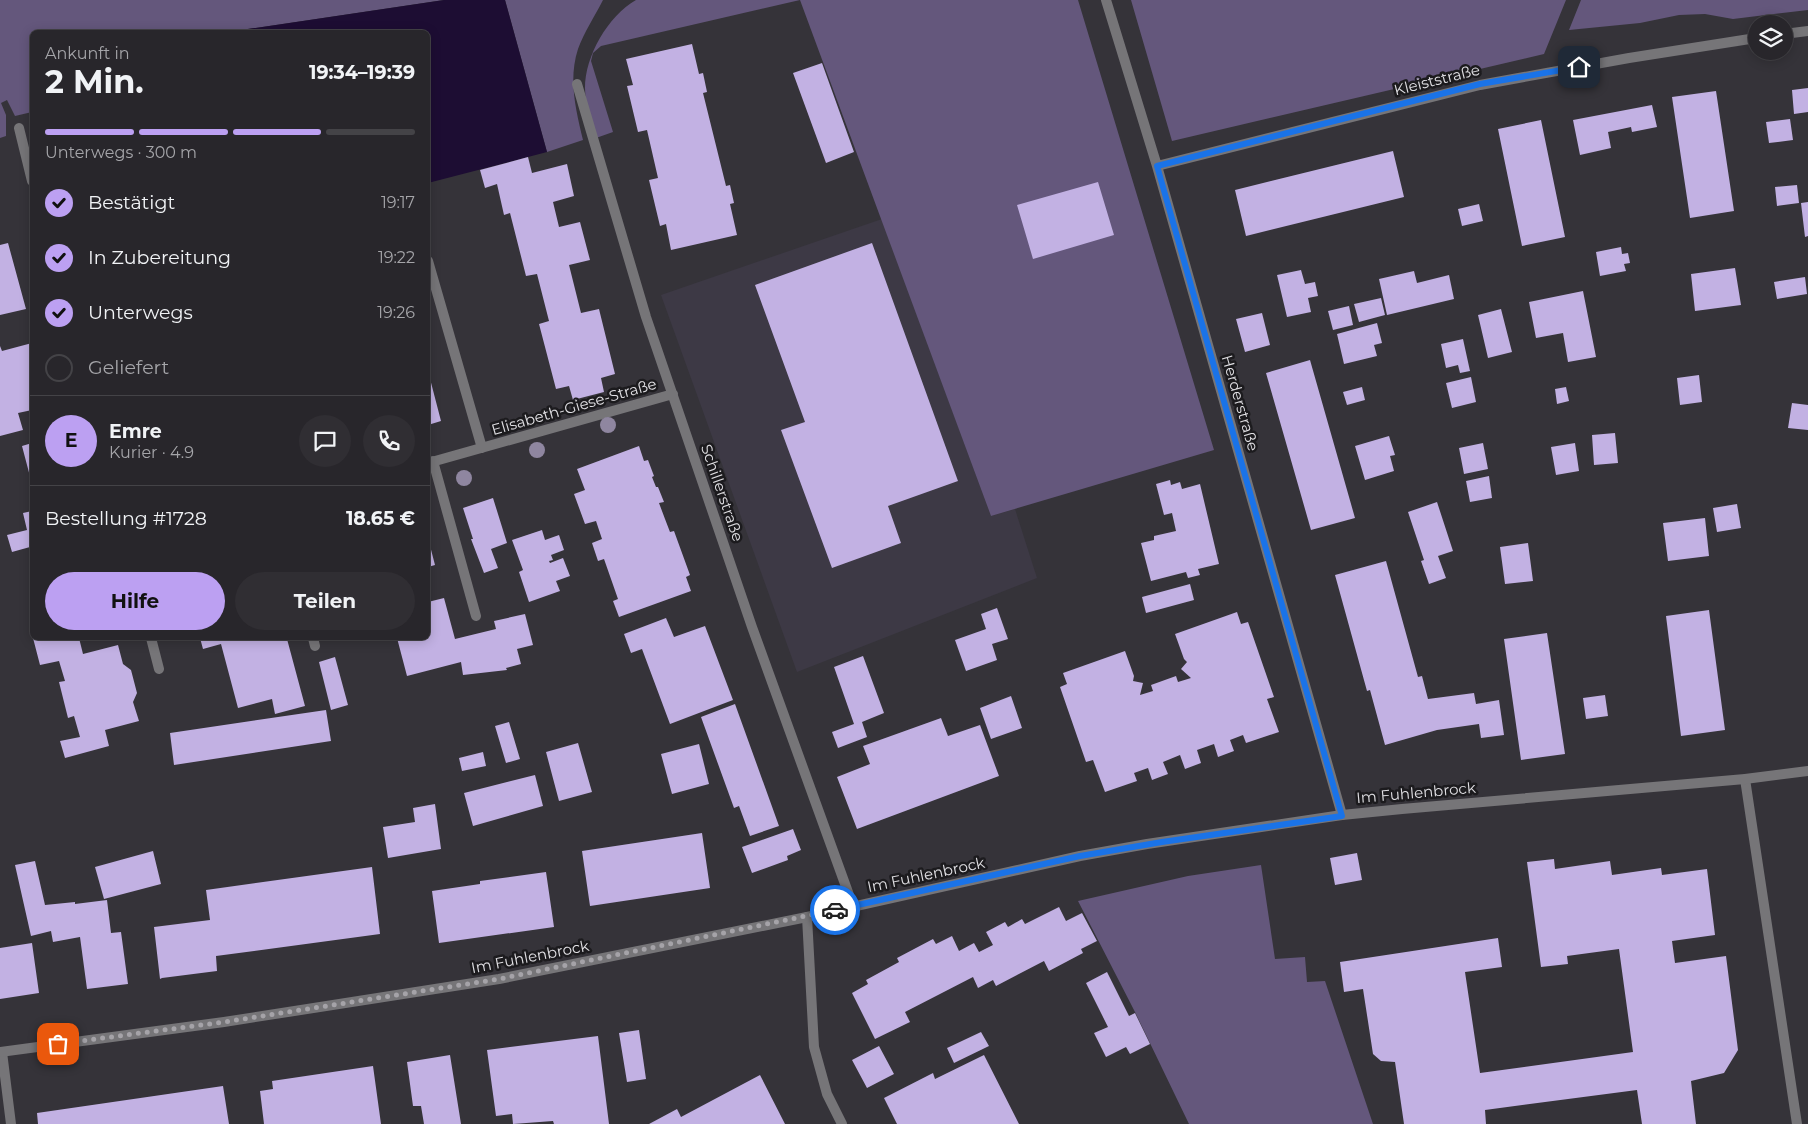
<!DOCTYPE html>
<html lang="de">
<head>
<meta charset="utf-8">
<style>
	:root { --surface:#28262b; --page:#302e33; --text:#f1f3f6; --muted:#a5a5a9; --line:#444347; --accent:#bca0f2 }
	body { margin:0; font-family:Montserrat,sans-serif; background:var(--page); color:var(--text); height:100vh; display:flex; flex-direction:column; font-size:19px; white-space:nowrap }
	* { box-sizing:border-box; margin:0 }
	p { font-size:16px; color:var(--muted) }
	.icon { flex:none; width:28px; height:28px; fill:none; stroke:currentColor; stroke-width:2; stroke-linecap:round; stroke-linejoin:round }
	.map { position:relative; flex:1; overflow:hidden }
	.side { position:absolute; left:30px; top:30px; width:400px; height:610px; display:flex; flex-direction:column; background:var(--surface); border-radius:8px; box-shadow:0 2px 12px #0003,0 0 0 1px var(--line) }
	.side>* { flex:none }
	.controls { position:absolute; left:1748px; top:15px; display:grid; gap:10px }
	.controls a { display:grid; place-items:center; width:45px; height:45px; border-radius:50%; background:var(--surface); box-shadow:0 2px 12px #0003,0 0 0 1px var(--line); font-size:25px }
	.pin { position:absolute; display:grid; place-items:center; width:42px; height:42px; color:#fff; margin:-21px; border-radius:10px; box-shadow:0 2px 8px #0006 }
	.courier { position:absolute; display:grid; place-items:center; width:50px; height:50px; margin:-25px; border:4px solid #1a73e8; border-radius:50%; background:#fff; color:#222; box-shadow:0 1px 6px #0007 }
	.overview em { font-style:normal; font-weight:700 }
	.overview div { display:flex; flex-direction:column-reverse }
	.overview { display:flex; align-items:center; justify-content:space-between; height:85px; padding:0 15px }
	h1 { font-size:32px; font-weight:700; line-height:38px }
	.bar { display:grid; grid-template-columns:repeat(4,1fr); gap:8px 5px; align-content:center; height:60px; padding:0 15px }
	.bar i { height:6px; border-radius:4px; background:var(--line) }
	.bar .current { background:var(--accent) }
	.bar p { grid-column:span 4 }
	.line { display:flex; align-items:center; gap:12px; padding:0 15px; border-top:1px solid var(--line) }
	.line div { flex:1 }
	.round { display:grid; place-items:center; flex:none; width:52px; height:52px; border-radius:26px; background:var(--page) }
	ol { padding:0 15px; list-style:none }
	li { display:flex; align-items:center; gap:15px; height:55px }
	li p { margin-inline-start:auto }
	li .icon { padding:5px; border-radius:50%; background:var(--accent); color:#111; stroke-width:4 }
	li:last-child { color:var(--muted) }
	li i { width:28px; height:28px; border:2px solid var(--line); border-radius:50% }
	.action { display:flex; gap:10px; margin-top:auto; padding:10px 15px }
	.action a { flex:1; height:58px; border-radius:30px; background:var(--accent); color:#111; font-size:20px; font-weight:700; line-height:58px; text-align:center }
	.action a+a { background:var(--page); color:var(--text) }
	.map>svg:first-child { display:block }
	.built { fill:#3d3945 }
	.green { fill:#64577c }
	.water { fill:#1d0d33 }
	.building { fill:#c2b1e3 }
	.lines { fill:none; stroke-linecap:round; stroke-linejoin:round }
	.minor { stroke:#767578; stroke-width:10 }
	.tertiary { stroke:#767578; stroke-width:10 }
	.tree { fill:#8f86a0 }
	.done { stroke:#a5a3a8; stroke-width:5; stroke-dasharray:0 9 }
	.route { stroke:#1a73e8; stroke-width:6 }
	.labels { text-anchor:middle; stroke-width:5; stroke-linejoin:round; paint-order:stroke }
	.street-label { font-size:15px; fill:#e1e0e4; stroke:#1c1b1e }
</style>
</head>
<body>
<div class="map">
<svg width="1808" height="1124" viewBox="0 0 1808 1124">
	<rect width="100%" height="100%" fill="#353339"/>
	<!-- built -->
	<path class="built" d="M882,219l109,297 24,-7 22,69 -240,94 -136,-377z"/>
	<!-- green -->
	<path class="green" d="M0,0h444l-216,32h-196v82v-2l-17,4 -8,-16 -6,3 5,12v21l-6,2z
		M505,0h98c-8,16 -19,32 -25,49 -10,31 -2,61 5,91l-36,12z
		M636,0h442l136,450 -223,66 -191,-516 -199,46 -8,7 -2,8 22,71 -17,6c-4,-16 -11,-34 -11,-50 0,-32 23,-72 51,-88z
		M1131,0h435l-22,54 -372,87z
		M1581,0h227v10l-75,9 -28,-5 -26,1 -39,8 -71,7z
		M1261,865l14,94 30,-2 2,25 18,-1 48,143h-184l-54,-112 -57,-111 110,-25z"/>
	<!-- water -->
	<path class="water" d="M444,0h61l42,152 -119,31v-151h-200z"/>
	<!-- building -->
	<path class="building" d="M692,44l7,30 4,-1 4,19 -4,1 23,93 4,-1 4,18 -4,1 7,31 -66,15 -5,-26 -6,2 -11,-46 9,-2 -11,-48 -9,2 -11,-46 6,-1 -7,-26z
		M822,63l32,89 -28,11 -33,-90z
		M1808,88v24l-14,2 -2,-24z
		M1716,91l18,120 -44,7 -18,-121z
		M1652,105l5,22 -25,5 -1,-5 -23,5 3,16 -31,7 -7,-35z
		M1790,119l3,21 -24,3 -3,-21z
		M1541,120l24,117 -43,9 -24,-117z
		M1393,151l11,46 -158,39 -11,-46z
		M528,157l4,16 35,-9 7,32 -21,6 6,25 21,-5 10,38 -21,5 12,48 18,-4 16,65 -14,4 3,14 -31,8 -4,-14 -13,3 -17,-65 10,-3 -12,-47 -11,2 -16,-63 -6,2 -7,-31 -12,4 -5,-18z
		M1098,182l16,53 -81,24 -16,-54z
		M1797,185l2,18 -22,3 -2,-19z
		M1808,202v34l-3,1 -4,-34z
		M1479,204l4,17 -21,5 -4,-17z
		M8,243l18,66 -26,6v-70z
		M872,243l86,238 -70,25 13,37 -69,25 -51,-138 24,-8 -50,-137z
		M1621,247l1,7 6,-1 2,10 -6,1 2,7 -26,5 -4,-24z
		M1735,268l6,37 -46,6 -4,-37z
		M1301,270l4,14 10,-2 3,14 -10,2 3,14 -24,5 -10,-42z
		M1414,271l3,12 32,-8 5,24 -67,16 -8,-36z
		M1805,277l2,17 -30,5 -3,-17z
		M1583,291l13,66 -28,5 -5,-29 -27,5 -7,-36z
		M1381,298l4,17 -26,7 -5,-18z
		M1349,306l4,19 -20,5 -5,-19z
		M1501,309l11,43 -24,6 -10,-43z
		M1262,313l8,32 -25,7 -9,-33z
		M1377,323l5,20 -8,2 3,11 -33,8 -7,-30z
		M1463,339l7,32 -10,2 -2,-8 -12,3 -5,-24z
		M32,343v67l-14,3 5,17 -23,6v-90l2,5z
		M1310,360l45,158 -44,12 -45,-157z
		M428,371l13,50 -13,4z
		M1699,375l3,27 -22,3 -3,-27z
		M1471,377l5,25 -24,6 -6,-25z
		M1362,387l3,13 -18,5 -4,-13z
		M1566,387l3,14 -12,3 -2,-15z
		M1792,403l16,2v25l-20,-2z
		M1615,433l3,30 -24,2 -2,-30z
		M1389,436l6,19 -5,1 4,15 -29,9 -10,-34z
		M32,443v41l-10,-38z
		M1483,443l5,26 -24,5 -5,-26z
		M1575,443l4,28 -23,4 -5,-28z
		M639,446l5,15 4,-1 6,16 -2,1 4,10h2l6,15 -5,1 6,16 5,13 4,-1 16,44 -4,2 5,14 -72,26 -6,-16 5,-2 -14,-40 -6,2 -6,-18 10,-4 -6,-18 -11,3 -11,-30 11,-4 -8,-21z
		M1489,476l3,22 -22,4 -4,-21z
		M1170,480l1,5 9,-3 2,7 18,-5 19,80 -21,5 2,6 -12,3 -2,-6 -35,9 -10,-38 13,-3v-4l22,-5 -4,-18 -8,2 -8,-31z
		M493,498l14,45 -16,6 7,19 -14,5 -13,-34h2l-10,-31z
		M1437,502l16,49 -15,5 8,22 -17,6 -8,-23 3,-1 -16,-48z
		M1737,504l4,24 -24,4 -4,-24z
		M32,511v45l-2,-9 -18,5 -5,-17 20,-5 -4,-17z
		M1705,518l4,38 -41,5 -5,-38z
		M542,530l3,10 14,-5 5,15 -13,5 2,5 -4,1 1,2 13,-5 7,18 -14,5 4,10 -31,11 -10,-30 4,-2 -11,-30z
		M428,538l7,27 -7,2z
		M1528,543l5,38 -28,3 -5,-37z
		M1386,561l32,116 4,-1 6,23 46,-6 2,11 23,-4 5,35 -23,3 -2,-14 -42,6 -52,15 -15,-55 -3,1 -32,-116z
		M1190,584l4,16 -48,13 -4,-16z
		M444,598l11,41 41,-10 -2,-8 31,-7 8,31 -16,4 4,15 -15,4 1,2 -44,5 -2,-13 -54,14 -10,-38h31v-36z
		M997,608l11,31 -16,5 5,16 -31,11 -11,-31 31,-11 -5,-15z
		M1709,610l16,120 -44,6 -15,-120z
		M1237,612l4,12 7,-2 26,75 -7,2 12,33 -33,11 -3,-8 -13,5 4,11 -16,6 -4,-13 -17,6 4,13 -16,6 -5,-14 -17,7 5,12 -16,6 -4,-12 -14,5 3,8 -32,11 -12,-32 -7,2 -26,-75 7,-3 -4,-11 62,-22 9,25 -1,5 10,2 -3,12 13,-4 -2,-6 25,-9 2,6 13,-4 -10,-9 6,-7 -3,-3 -9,-25z
		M666,618l8,19 31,-11 28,74 -63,24 -28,-75 -11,4 -7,-19z
		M1547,633l18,121 -44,6 -17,-121z
		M33,638h46l4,16 35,-9 5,19 8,6 6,23 -4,9 6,19 -34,9 4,16 -44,12 -5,-17 20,-4 -6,-21 -6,2 -9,-36 6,-1 -6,-20 -19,4z
		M200,638h82v2l5,-1 18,67 -30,8 -3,-15 -34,9 -17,-64 -18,5z
		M863,656l21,57 -22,9 5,15 -29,11 -6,-16 22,-8 -20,-57z
		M335,657l13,48 -17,5 -12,-48z
		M1605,695l3,21 -22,3 -3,-21z
		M1011,696l11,32 -31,11 -11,-31z
		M735,704l44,122 -29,10 -11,-30 -5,2 -33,-91z
		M326,710l5,31 -157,24 -4,-32z
		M941,718l7,18 32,-11 19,51 -142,53 -20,-52 33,-13 -7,-18z
		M509,722l11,37 -14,4 -11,-37z
		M578,743l14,49 -33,9 -13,-49z
		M699,744l10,40 -37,10 -11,-40z
		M483,752l3,14 -24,5 -3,-13z
		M535,775l8,31 -70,20 -9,-33z
		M435,804l6,45 -53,9 -5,-31 32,-5 -2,-14z
		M793,829l8,21 -14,6 1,4 -36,13 -10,-26z
		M702,833l8,55 -120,18 -8,-55z
		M153,851l8,33 -57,15 -9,-32z
		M1357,853l5,27 -27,5 -5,-27z
		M1554,859l1,10 55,-8 2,14 49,-7 1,7 45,-6 8,66 -43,6 3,22 51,-7 12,94 -14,23 -33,8 5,43h-54l-5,-34 -152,20 1,14h-82l-9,-62 -14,-1 -8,-7 -10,-65 -19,3 -4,-30 158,-24 4,29 -37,5 15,101 153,-21 -14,-103 -52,7 1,8 -27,3 -14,-105z
		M35,861l10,44 30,-3v2l32,-4 4,33 10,-1 7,52 -41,5 -7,-52 -27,5 -2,-11 -20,5 -16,-71z
		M372,867l8,67 -164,22 1,15 -55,7 -2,1 -6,-52 56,-7 -4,-30z
		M546,872l8,55 -115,16 -7,-52 48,-7v-3z
		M1059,907l7,14 16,-8 15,28 -16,8 2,4 -34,18 -5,-10 -48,25 -3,-6 -15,8 -5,-11 -68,35 5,10 -35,17 -23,-46 16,-9 -2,-4 33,-18 -2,-4 36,-19 3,5 16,-8 7,15 15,-8 5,9 14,-7 -7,-13 19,-10 3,5 14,-8 3,5z
		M32,943l7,50 -39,6v-51z
		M1107,972l22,44 6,-3 15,31 -20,10 -4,-7 -20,10 -12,-24 14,-6 -22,-44z
		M639,1030l7,49 -19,3 -8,-49z
		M981,1032l8,14 -35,17 -7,-15z
		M598,1036l11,88h-55l-1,-3 -40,3 -1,-10 -16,2 -9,-66z
		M879,1046l15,28 -27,14 -15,-28z
		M450,1055l11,69h-37l-3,-18h-8l-6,-44z
		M984,1055l35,69h-122l-13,-26 49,-25 2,6z
		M373,1066l8,58h-117l-4,-33 13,-2 -1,-8z
		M760,1075l25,49h-136l28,-15 4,8z
		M223,1086l6,38h-191l-1,-11z"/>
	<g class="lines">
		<!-- minor -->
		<path class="minor" d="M1106,0l51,166 185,649
			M1784,34l24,-3
			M577,84l69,233 106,310 101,279
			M19,128l13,53
			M1157,166l323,-81 149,-27 127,-20
			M428,261l54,187
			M433,461l43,155
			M428,463l245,-69
			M151,638l8,31
			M313,638l2,8
			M1745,779l52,345
			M807,917l7,130 13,47 15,30
			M2,1052l9,72"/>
		<!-- tertiary -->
		<path class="tertiary" d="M0,1052l224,-30 275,-43 308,-62 273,-61 67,-12 195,-29 60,-6 343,-30 63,-8"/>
	</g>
	<!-- trees -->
	<g class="tree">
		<circle cx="608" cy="425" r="8"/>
		<circle cx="537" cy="450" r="8"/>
		<circle cx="464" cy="478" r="8"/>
	</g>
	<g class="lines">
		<!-- done -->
		<path class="done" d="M58,1044l166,-22 275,-43 336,-69"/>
		<!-- route -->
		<path class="route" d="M835,910l245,-54 82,-14 180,-26 -185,-650 323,-82 99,-17"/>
	</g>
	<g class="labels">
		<!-- street labels -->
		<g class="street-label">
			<text transform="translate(1437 80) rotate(-14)" y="5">Kleiststraße</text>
			<text transform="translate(1240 403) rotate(74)" y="5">Herderstraße</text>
			<text transform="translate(574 407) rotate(-16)" y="5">Elisabeth-Giese-Straße</text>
			<text transform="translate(722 493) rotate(71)" y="5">Schillerstraße</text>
			<text transform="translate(1416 793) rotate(-5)" y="5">Im Fuhlenbrock</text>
			<text transform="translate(926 875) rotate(-12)" y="5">Im Fuhlenbrock</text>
			<text transform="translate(530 957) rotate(-11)" y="5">Im Fuhlenbrock</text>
		</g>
	</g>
</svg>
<div class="controls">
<a><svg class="icon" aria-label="layers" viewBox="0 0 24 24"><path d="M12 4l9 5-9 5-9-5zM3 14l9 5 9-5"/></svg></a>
</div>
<div class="pin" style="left:58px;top:1044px;background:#ea580c"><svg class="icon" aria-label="bag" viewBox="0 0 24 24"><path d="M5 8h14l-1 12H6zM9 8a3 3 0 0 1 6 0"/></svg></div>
<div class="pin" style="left:1579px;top:67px;background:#1f2937"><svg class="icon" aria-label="home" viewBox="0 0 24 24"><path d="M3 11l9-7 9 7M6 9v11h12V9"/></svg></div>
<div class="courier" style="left:835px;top:910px"><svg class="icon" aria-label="car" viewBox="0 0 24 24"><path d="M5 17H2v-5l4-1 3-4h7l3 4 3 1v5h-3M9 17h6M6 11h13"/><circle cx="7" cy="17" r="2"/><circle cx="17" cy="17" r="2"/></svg></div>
<section class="side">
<div class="overview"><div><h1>2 Min.</h1><p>Ankunft in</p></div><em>19:34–19:39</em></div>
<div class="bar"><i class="current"></i><i class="current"></i><i class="current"></i><i></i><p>Unterwegs · 300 m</p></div>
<ol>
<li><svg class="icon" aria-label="check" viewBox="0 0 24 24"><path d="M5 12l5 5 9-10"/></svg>Bestätigt<p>19:17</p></li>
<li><svg class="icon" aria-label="check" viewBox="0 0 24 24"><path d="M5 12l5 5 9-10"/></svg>In Zubereitung<p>19:22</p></li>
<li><svg class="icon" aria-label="check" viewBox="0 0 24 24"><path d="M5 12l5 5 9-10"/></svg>Unterwegs<p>19:26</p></li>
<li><i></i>Geliefert</li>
</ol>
<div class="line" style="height:90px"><b class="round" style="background:var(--accent);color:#111">E</b><div><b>Emre</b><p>Kurier · 4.9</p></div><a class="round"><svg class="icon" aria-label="chat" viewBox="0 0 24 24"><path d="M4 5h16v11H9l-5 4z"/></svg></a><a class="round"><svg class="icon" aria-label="phone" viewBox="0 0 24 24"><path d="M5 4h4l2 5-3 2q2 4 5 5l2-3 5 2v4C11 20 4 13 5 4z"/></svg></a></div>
<div class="line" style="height:65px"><div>Bestellung #1728</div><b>18.65 €</b></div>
<div class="action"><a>Hilfe</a><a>Teilen</a></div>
</section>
</div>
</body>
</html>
